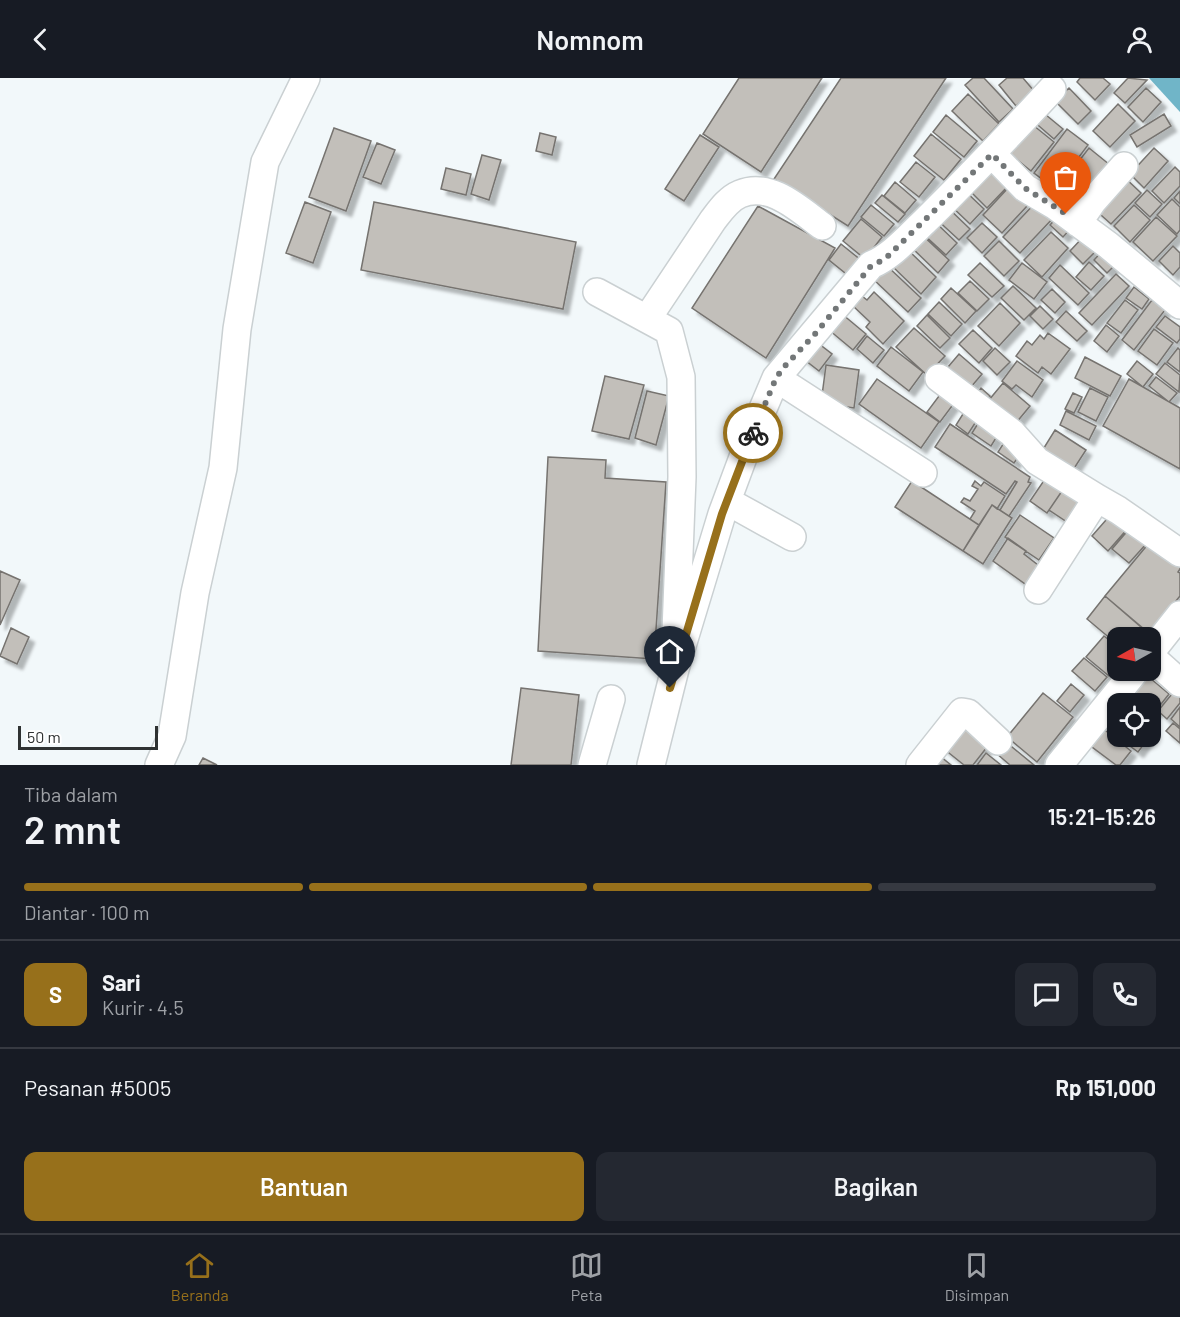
<!DOCTYPE html>
<html lang="id">
<head>
<meta charset="utf-8">
<style>
	:root { --surface:#171b24; --page:#242831; --text:#f1f3f6; --muted:#9ea1a6; --line:#363941; --accent:#97701b }
	body { margin:0; font-family:Barlow,sans-serif; background:var(--page); color:var(--text); height:100vh; display:flex; flex-direction:column; font-size:22px; white-space:nowrap }
	* { box-sizing:border-box; margin:0 }
	p { font-size:20px; color:var(--muted) }
	.icon { flex:none; width:33px; height:33px; fill:none; stroke:currentColor; stroke-width:2; stroke-linecap:round; stroke-linejoin:round }
	.map { position:relative; height:687px; overflow:hidden }
	.drawer { display:flex; flex-direction:column; background:var(--surface); flex:1 }
	.drawer>* { flex:none }
	.needle { width:39px; rotate:262deg }
	.fabs { position:absolute; left:1107px; top:549px; display:grid; gap:12px }
	.fabs a { display:grid; place-items:center; width:54px; height:54px; border-radius:12px; background:var(--surface); box-shadow:0 2px 4px #0004; font-size:30px }
	.scale { position:absolute; left:18px; bottom:15px; width:140px; box-sizing:border-box; padding-left:6px; border:3px solid #2f3232; border-top:0; font-size:16px; line-height:21px; white-space:nowrap; color:#2f3232; -webkit-text-stroke:4px #fff; paint-order:stroke }
	.pin { position:absolute; display:grid; place-items:center; width:51px; height:51px; color:#fff; margin:-62px -26px; border-radius:50% 50% 50% 0; rotate:-45deg; box-shadow:0 0 6px #0007 }
	.pin .icon { rotate:45deg }
	.courier { position:absolute; display:grid; place-items:center; width:60px; height:60px; margin:-30px; border:4px solid #97701b; border-radius:50%; background:#fff; color:#222; box-shadow:0 2px 8px #0007 }
	.headline em { font-style:normal; font-weight:600 }
	.headline div { display:flex; flex-direction:column-reverse }
	.headline { display:flex; align-items:center; justify-content:space-between; height:102px; padding:0 24px }
	h1 { font-size:39px; font-weight:600; line-height:45px }
	.bar { display:grid; grid-template-columns:repeat(4,1fr); gap:9px 6px; align-content:center; height:72px; padding:0 24px }
	.bar i { height:8px; border-radius:4px; background:var(--line) }
	.bar .active { background:var(--accent) }
	.bar p { grid-column:span 4 }
	.line { display:flex; align-items:center; gap:15px; padding:0 24px; border-top:2px solid var(--line) }
	.line div { flex:1 }
	.round { display:grid; place-items:center; flex:none; width:63px; height:63px; border-radius:12px; background:var(--page) }
	.primary-button { display:flex; gap:12px; margin-top:auto; padding:12px 24px }
	.primary-button a { flex:1; height:69px; border-radius:12px; background:var(--accent); color:#fff; font-size:24px; font-weight:600; line-height:69px; text-align:center }
	.primary-button a+a { background:var(--page); color:var(--text) }
	header { display:flex; justify-content:space-between; align-items:center; height:78px; padding:0 24px; background:var(--surface); font-size:27px; font-weight:600 }
	.menu { display:flex; justify-content:space-around; align-items:center; height:84px; border-top:2px solid var(--line); background:var(--surface); font-size:16px; color:var(--muted) }
	.menu a { display:grid; justify-items:center; gap:3px }
	.menu .active { color:var(--accent) }
	.map>svg:first-child { display:block }
	.water { fill:#70b5c8 }
	.building { fill:#c2bfba; stroke:#76736f; stroke-width:1.5; filter:url(#shadow) }
	.lines { fill:none; stroke-linecap:round; stroke-linejoin:round }
	.minor-casing { stroke:#cad0d2; stroke-width:30 }
	.minor { stroke:#fff; stroke-width:27 }
	.done { stroke:#737778; stroke-width:6; stroke-dasharray:0 10.8 }
	.route { stroke:#97701b; stroke-width:8 }
</style>
</head>
<body>
<header><svg class="icon" aria-label="back" viewBox="0 0 24 24"><path d="M15 5l-7 7 7 7"/></svg>Nomnom<svg class="icon" aria-label="person" viewBox="0 0 24 24"><circle cx="12" cy="8" r="4"/><path d="M4 21q1-7 8-7t8 7"/></svg></header>
<div class="map">
<svg width="1180" height="687" viewBox="0 0 1180 687">
	<defs>
		<filter id="shadow"><feDropShadow dx="5.5" dy="5.5" stdDeviation="1.5" flood-color="#0004"/></filter>
	</defs>
	<rect width="100%" height="100%" fill="#f2f8fa"/>
	<!-- water -->
	<path class="water" d="M1149,0h31v34z"/>
	<!-- building -->
	<path class="building" d="M739,0h83l-61,94 -58,-38z
		M841,0h105l-98,148 -74,-47z
		M973,0h11l29,31 -14,13 -34,-37z
		M1007,0h16l11,13 -18,15 -17,-21z
		M1080,0h23l7,6 -15,16 -18,-18z
		M1128,0l19,2 -22,23 -11,-10z
		M1069,10l22,23 -13,13 -23,-23z
		M1146,10l15,14 -18,20 -15,-15z
		M968,16l31,30 -16,17 -31,-30z
		M1118,26l17,17 -25,26 -17,-16z
		M1040,32l23,19 -9,10 -22,-19z
		M1164,36l7,12 -34,21 -7,-12z
		M946,37l31,26 -13,16 -31,-25z
		M1028,43l26,21 -23,29 -26,-21z
		M334,50l37,13 -25,70 -37,-14z
		M1067,51l21,16 -33,44 -21,-16z
		M540,55l16,4 -4,18 -16,-4z
		M931,56l30,25 -17,21 -30,-24z
		M700,57l19,12 -35,54 -19,-12z
		M377,65l18,7 -14,34 -18,-7z
		M1089,70l26,21 -31,40 -26,-21z
		M1154,70l14,13 -24,27 -14,-14z
		M482,77l19,5 -12,40 -18,-6z
		M916,84l19,15 -16,20 -19,-15z
		M989,89l20,18 -22,23 -19,-19z
		M1175,89l5,5v14l-16,17 -12,-12z
		M446,90l25,6 -5,21 -25,-6z
		M1122,97l19,18 -30,31 -19,-17z
		M895,104l21,18 -11,13 -21,-17z
		M1009,109l19,18 -26,28 -19,-18z
		M963,111l21,20 -14,15 -21,-20z
		M1147,112l15,14 -12,13 -15,-14z
		M1180,113v13l-6,-6z
		M882,117l23,19 -7,8 -23,-19z
		M1172,121l8,8v23l-3,4 -20,-19z
		M1038,122l17,16 -35,37 -17,-16z
		M305,124l26,10 -18,51 -27,-10z
		M374,124l202,40 -13,67 -202,-39z
		M944,126l26,25 -11,11 -26,-24z
		M871,127l23,19 -10,12 -23,-19z
		M1134,127l16,15 -20,22 -16,-16z
		M758,128l77,42 -69,110 -74,-50z
		M1061,135l13,12 -11,12 -13,-12z
		M1156,139l21,19 -24,25 -20,-19z
		M861,141l21,18 -17,22 -22,-18z
		M934,143l23,22 -11,12 -24,-22z
		M982,145l15,14 -15,16 -15,-15z
		M1051,154l17,16 -26,29 -18,-17z
		M920,155l29,27 -11,13 -29,-28z
		M1085,157l14,13 -16,16 -13,-13z
		M999,163l20,20 -15,15 -20,-20z
		M841,166l21,17 -12,16 -21,-17z
		M1173,168l7,7v14l-7,8 -14,-14z
		M1106,169l14,13 -13,13 -13,-13z
		M908,172l28,27 -15,17 -28,-27z
		M1089,184l15,14 -13,14 -15,-13z
		M980,185l24,23 -12,11 -24,-22z
		M1022,185l25,19 -13,17 -25,-19z
		M886,187l35,33 -13,14 -35,-33z
		M1060,187l29,28 -11,12 -29,-27z
		M1116,196l13,12 -37,39 -13,-12z
		M970,203l19,18 -12,12 -19,-18z
		M1013,208l23,22 -12,12 -23,-22z
		M1134,209l15,12 -7,10 -16,-11z
		M951,210l25,23 -11,12 -24,-24z
		M1052,211l13,13 -10,11 -14,-13z
		M874,214l30,29 -21,23 -17,-17 4,-5 -17,-16 9,-10 5,4z
		M1125,222l13,10 -17,23 -14,-10z
		M1152,222l13,10 -31,40 -12,-10z
		M939,224l23,22 -11,12 -23,-22z
		M1000,225l20,20 -21,23 -21,-20z
		M1040,228l13,13 -10,10 -13,-13z
		M1066,233l21,20 -10,10 -21,-19z
		M842,236l24,20 -13,16 -24,-20z
		M927,237l23,23 -10,10 -23,-22z
		M1165,238l15,11v12l-3,4 -21,-16z
		M1106,247l13,11 -12,16 -13,-11z
		M914,250l31,28 -18,19 -31,-28z
		M1154,251l19,14 -16,22 -19,-14z
		M973,252l19,18 -13,15 -20,-19z
		M1048,255l22,16 -19,25 -9,-7 -4,6 -22,-17 11,-15 5,4 8,-10 4,4z
		M867,258l17,14 -11,13 -16,-14z
		M814,262l18,14 -13,17 -18,-14z
		M891,269l32,25 -14,19 -32,-25z
		M995,270l15,14 -13,13 -14,-14z
		M1178,270l2,2v22l-13,-10z
		M959,276l23,20 -11,13 -23,-20z
		M1085,279l36,19 -11,20 -35,-18z
		M1017,283l26,19 -11,17 -16,-12 -4,4 -10,-8z
		M1137,283l16,13 -10,13 -16,-13z
		M1165,285l15,12 -1,17 -23,-18z
		M826,287l33,5 -5,38 -33,-5z
		M605,298l39,9 -15,54 -37,-8z
		M1156,299l21,16 -8,9 -20,-16z
		M877,301l62,43 -18,26 -62,-44z
		M1129,301l51,29v61l-77,-43z
		M1003,305l27,23 -14,17 -27,-23z
		M945,310l13,10 -18,24 -13,-10z
		M981,310l9,8 -7,8 -9,-7z
		M1090,310l18,9 -12,24 -18,-9z
		M647,313l22,5 -13,49 -21,-7z
		M1073,315l9,4 -8,16 -9,-4z
		M968,328l13,8 -13,20 -12,-9z
		M1066,333l30,15 -7,14 -29,-15z
		M982,339l19,13 -10,16 -19,-13z
		M950,346l80,53 -2,5 3,1 -22,33 -9,-6 17,-28 -2,-1 -9,13 -71,-47z
		M1055,352l31,20 -13,20 -31,-19z
		M1007,360l16,12 -9,13 -16,-11z
		M548,379l58,3 -1,18 61,4 -12,177 -116,-8z
		M1045,401l17,12 -15,22 -17,-12z
		M912,403l67,44 -16,26 -68,-44z
		M975,403l6,5 3,-4 21,14 -8,13 -5,-4 -13,20 -9,-6 5,-8 -14,-9 3,-4 6,3 8,-12 -6,-3z
		M1062,413l21,14 -13,19 -21,-14z
		M992,427l20,13 -29,46 -20,-13z
		M1113,434l16,15 -21,24 -16,-15z
		M1020,437l34,23 -15,22 -34,-23z
		M1130,450l17,15 -18,20 -17,-14z
		M1154,459l26,21v11l-2,3 2,1v23l-31,38 -44,-38z
		M1008,460l18,13 -2,3 14,11 -10,21 -35,-25z
		M0,493l20,9 -20,45z
		M1105,518l40,34 -5,8h-22v7l-31,-26z
		M11,550l18,9 -12,27 -17,-8z
		M1104,558l14,11v18l-9,11 -23,-19z
		M1084,580l23,19 -12,14 -23,-20z
		M1144,595l25,21 -15,19 -4,-3v-6h-7l-14,-13z
		M1071,606l13,11 -14,17 -13,-11z
		M521,610l58,7 -8,70h-60z
		M1176,611l4,3v11l-13,16 -9,-8z
		M1043,615l30,24 -36,45 -30,-25z
		M1118,629v29h32l-12,16 -35,-26z
		M1180,629v20l-9,-8z
		M961,640l30,24 -18,23h-9l-25,-20z
		M1173,645l7,6v14l-14,-12z
		M1101,649l30,24 -11,14h-4l-28,-21z
		M1006,664l28,23h-24l-13,-11z
		M935,674l16,13h-26z
		M986,675l15,12h-24z
		M203,680l14,7h-18z"/>
	<g class="lines">
		<defs>
			<path id="minor" d="M992,76l33,34 29,17 54,40 72,60
				M1078,145l15,-22 31,-35
				M597,214l72,39 12,46 1,100 -6,154
				M647,241l66,-99c7,-9 15,-21 27,-26 30,-13 59,15 82,32
				M776,300l147,95
				M939,300l73,55 25,28 60,37
				M727,423l65,36
				M1038,512l59,-92 21,12 62,43
				M1150,575l30,-38
				M1150,578l30,27
				M159,687l13,-29 23,-143 28,-125 14,-139 28,-167 41,-84
				M592,687l19,-66
				M651,687l24,-96 47,-155 26,-70 28,-66 95,-113c21,-9 36,-27 53,-43 44,-43 86,-88 128,-133
				M920,687l42,-53 6,1 30,28
				M1059,687l77,-95"/>
		</defs>
		<!-- minor casing -->
		<use href="#minor" class="minor-casing"/>
		<!-- minor -->
		<use href="#minor" class="minor"/>
	</g>
	<g class="lines">
		<!-- done -->
		<path class="done" d="M753,355l23,-55 8,-11 31,-33 56,-68 14,-7 107,-105 33,34 41,26"/>
		<!-- route -->
		<path class="route" d="M670,610l52,-174 31,-81"/>
	</g>
</svg>
<div class="fabs">
<a><svg class="needle" viewBox="-14 -14 28 28"><path d="M0-13l5 13h-10z" fill="#e53935"/><path d="M0 13l5-13h-10z" fill="#9ea1a6"/></svg></a>
<a><svg class="icon" aria-label="locate" viewBox="0 0 24 24"><circle cx="12" cy="12" r="6"/><path d="M12 2v4M12 18v4M2 12h4M18 12h4"/></svg></a>
</div>
<div class="scale">50 m</div>
<div class="pin" style="left:1066px;top:136px;background:#ea580c"><svg class="icon" aria-label="bag" viewBox="0 0 24 24"><path d="M5 8h14l-1 12H6zM9 8a3 3 0 0 1 6 0"/></svg></div>
<div class="pin" style="left:670px;top:610px;background:#1f2937"><svg class="icon" aria-label="home" viewBox="0 0 24 24"><path d="M3 11l9-7 9 7M6 9v11h12V9"/></svg></div>
<div class="courier" style="left:753px;top:355px"><svg class="icon" aria-label="bike" viewBox="0 0 24 24"><circle cx="6" cy="16" r="4"/><circle cx="18" cy="16" r="4"/><path d="M6 16l4-8h5l3 8M10 8l3 8H6M13 5h3"/></svg></div>
</div>
<section class="drawer">
<div class="headline"><div><h1>2 mnt</h1><p>Tiba dalam</p></div><em>15:21–15:26</em></div>
<div class="bar"><i class="active"></i><i class="active"></i><i class="active"></i><i></i><p>Diantar · 100 m</p></div>
<div class="line" style="height:108px"><b class="round" style="background:var(--accent);color:#fff">S</b><div><b>Sari</b><p>Kurir · 4.5</p></div><a class="round"><svg class="icon" aria-label="chat" viewBox="0 0 24 24"><path d="M4 5h16v11H9l-5 4z"/></svg></a><a class="round"><svg class="icon" aria-label="phone" viewBox="0 0 24 24"><path d="M5 4h4l2 5-3 2q2 4 5 5l2-3 5 2v4C11 20 4 13 5 4z"/></svg></a></div>
<div class="line" style="height:78px"><div>Pesanan #5005</div><b>Rp 151,000</b></div>
<div class="primary-button"><a>Bantuan</a><a>Bagikan</a></div>
</section>
<nav class="menu">
<a class="active"><svg class="icon" aria-label="home" viewBox="0 0 24 24"><path d="M3 11l9-7 9 7M6 9v11h12V9"/></svg>Beranda</a>
<a><svg class="icon" aria-label="map" viewBox="0 0 24 24"><path d="M3 6l6-2 6 2 6-2v14l-6 2-6-2-6 2zM9 4v14M15 6v14"/></svg>Peta</a>
<a><svg class="icon" aria-label="saved" viewBox="0 0 24 24"><path d="M7 4h10v16l-5-4-5 4z"/></svg>Disimpan</a>
</nav>
</body>
</html>
